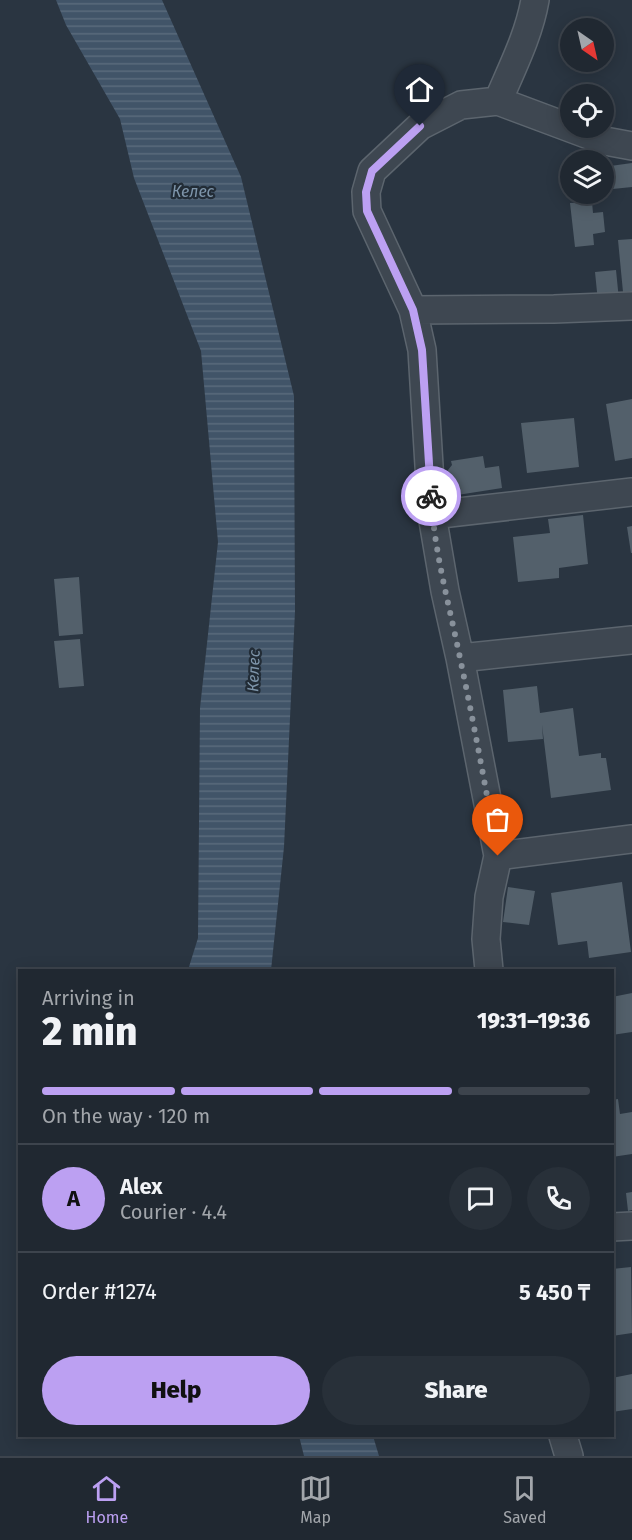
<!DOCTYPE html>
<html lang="en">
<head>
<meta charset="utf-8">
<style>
	:root { --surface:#202831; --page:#283039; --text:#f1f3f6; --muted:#a2a6ab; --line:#3d444d; --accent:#bca0f2 }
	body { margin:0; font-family:"Fira Sans",sans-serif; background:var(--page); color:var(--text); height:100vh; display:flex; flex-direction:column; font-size:22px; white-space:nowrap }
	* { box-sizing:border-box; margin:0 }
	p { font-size:20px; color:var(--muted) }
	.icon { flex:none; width:33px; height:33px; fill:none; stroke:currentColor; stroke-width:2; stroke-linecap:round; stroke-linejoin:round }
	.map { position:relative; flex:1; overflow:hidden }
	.drawer { position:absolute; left:18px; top:969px; width:596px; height:468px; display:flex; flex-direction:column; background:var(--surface); border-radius:0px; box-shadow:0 3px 15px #0003,0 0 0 2px var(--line) }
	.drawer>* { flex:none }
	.needle { width:39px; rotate:146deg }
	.buttons { position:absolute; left:560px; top:18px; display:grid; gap:12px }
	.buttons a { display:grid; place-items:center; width:54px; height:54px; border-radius:50%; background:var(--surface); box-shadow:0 3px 15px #0003,0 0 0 2px var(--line); font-size:30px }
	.pin { position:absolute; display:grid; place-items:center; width:51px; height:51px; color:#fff; margin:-62px -26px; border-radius:50% 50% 50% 0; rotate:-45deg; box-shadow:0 0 6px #0007 }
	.pin .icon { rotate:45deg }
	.courier { position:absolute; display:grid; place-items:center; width:60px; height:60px; margin:-30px; border:4px solid #bca0f2; border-radius:50%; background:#fff; color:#222; box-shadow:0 2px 8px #0007 }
	.overview em { font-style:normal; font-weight:800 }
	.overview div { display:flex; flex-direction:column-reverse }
	.overview { display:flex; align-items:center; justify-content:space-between; height:102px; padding:0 24px }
	h1 { font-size:39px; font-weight:800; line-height:45px }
	.bar { display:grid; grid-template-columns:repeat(4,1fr); gap:9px 6px; align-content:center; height:72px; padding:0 24px }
	.bar i { height:8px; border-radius:4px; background:var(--line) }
	.bar .on { background:var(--accent) }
	.bar p { grid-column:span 4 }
	.line { display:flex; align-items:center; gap:15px; padding:0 24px; border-top:2px solid var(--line) }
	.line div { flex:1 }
	.round { display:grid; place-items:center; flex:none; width:63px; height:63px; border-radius:32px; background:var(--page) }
	.cta { display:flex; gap:12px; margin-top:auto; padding:12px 24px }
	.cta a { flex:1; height:69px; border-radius:36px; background:var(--accent); color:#111; font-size:24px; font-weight:800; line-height:69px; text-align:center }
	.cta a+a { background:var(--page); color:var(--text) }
	.tab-bar { display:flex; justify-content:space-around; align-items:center; height:84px; border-top:2px solid var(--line); background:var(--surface); font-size:16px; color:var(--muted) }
	.tab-bar a { display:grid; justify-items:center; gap:3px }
	.tab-bar .on { color:var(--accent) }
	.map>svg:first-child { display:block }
	.water { fill:url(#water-rules) }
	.building { fill:#53606b }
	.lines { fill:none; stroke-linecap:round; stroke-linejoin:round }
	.street-casing { stroke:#5c656e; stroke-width:30 }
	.street { stroke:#3e4751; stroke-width:27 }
	.done { stroke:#88919b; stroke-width:6; stroke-dasharray:0 10.8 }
	.route { stroke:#bca0f2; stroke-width:8 }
	.labels { text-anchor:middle; stroke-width:4.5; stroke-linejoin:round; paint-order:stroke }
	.water-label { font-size:16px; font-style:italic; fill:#7e95aa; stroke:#222c36 }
</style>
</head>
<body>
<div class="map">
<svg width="632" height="1456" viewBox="0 0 632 1456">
	<defs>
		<pattern id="water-rules" width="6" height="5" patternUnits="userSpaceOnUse" patternTransform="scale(1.5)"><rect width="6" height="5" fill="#415468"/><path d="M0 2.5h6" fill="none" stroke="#5a6b7c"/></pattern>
	</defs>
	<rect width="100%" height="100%" fill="#2a3541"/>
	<!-- water -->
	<path class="water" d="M56,0h106l79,177 53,219 1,215 -11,236 -13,123h-83l10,-32 2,-230 18,-166 -17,-191 -67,-173 -14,-59 -54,-94z
		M299,1436h74l6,20h-75z"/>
	<!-- building -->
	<path class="building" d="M632,163v24l-29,3v-23z
		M592,202l1,11 10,-1 2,20 -12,2 1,11 -19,2 -5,-44z
		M632,239v52l-9,1 -5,-52z
		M616,270l3,30 -21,2 -3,-30z
		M632,399v59l-17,3 -9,-57z
		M574,418l5,49 -52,6 -6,-50z
		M483,456l2,12 14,-2 3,22 -51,8 -3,-26 4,-5 -1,-4z
		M583,515l5,49 -29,4v10l-41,4 -5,-45 37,-4 -2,-14z
		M632,526v27h-1l-4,-26z
		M79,577l4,57 -24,2 -5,-57z
		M80,639l4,47 -25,2 -5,-47z
		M537,686l3,27 33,-5 6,48 22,-3v5h5l5,32 -60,8 -9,-73 1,14 -35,3 -5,-52z
		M622,882l9,70 -42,6 -2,-17 -29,4 -7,-52z
		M508,887l27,4 -6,34 -26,-3z
		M632,993v39l-20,3v-38z
		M618,1099l2,15 12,-2v42l-20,3v-57z
		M632,1192v18l-4,1 -2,-18z
		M631,1267l1,66 -20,3v-67z
		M632,1374v35l-20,3v-34z"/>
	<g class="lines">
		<defs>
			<path id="street" d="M498,101c14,-33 31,-66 37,-101
				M413,310l141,-1 78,-3
				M432,515l200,-23
				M460,658l172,-18
				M498,856l134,-17
				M489,970l-3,-31 3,-42 9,-41 -38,-198 -15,-67 -13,-76 -10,-165 -9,-40 -46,-99 -1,-19 6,-21 48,-45 41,-21 37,-4 107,40 27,5
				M612,1227l20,-1
				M563,1436l6,20"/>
		</defs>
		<!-- street casing -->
		<use href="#street" class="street-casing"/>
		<!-- street -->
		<use href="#street" class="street"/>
	</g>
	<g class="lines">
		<!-- done -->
		<path class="done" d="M431,496c3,55 18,108 29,162 14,66 26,132 38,198"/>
		<!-- route -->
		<path class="route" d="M420,126l-48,45 -6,21 1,19 46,99 9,40 9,146"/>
	</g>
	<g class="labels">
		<!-- water labels -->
		<g class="water-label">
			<text x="193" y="197">Келес</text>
			<text transform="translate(253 671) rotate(-88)" y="6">Келес</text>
		</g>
	</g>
</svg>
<div class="buttons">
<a><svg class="needle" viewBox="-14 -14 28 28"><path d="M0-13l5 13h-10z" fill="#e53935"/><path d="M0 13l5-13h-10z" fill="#a2a6ab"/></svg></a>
<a><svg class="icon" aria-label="locate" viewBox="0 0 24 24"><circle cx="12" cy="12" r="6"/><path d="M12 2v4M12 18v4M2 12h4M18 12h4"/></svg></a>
<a><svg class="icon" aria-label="layers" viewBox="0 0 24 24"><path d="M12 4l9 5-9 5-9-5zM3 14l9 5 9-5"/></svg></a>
</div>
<div class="pin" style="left:498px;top:856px;background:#ea580c"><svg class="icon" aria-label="bag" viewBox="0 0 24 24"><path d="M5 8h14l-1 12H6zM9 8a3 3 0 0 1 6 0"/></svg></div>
<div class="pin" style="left:420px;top:126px;background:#1f2937"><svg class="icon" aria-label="home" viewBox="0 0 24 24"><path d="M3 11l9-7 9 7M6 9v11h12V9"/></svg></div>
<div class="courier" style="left:431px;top:496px"><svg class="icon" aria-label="bike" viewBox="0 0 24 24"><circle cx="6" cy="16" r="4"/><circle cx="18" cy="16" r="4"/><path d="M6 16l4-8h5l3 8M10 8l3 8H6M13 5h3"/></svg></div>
<section class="drawer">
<div class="overview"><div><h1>2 min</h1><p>Arriving in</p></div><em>19:31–19:36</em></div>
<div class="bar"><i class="on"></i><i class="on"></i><i class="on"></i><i></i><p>On the way · 120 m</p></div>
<div class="line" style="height:108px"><b class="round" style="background:var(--accent);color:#111">A</b><div><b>Alex</b><p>Courier · 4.4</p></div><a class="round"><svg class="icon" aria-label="chat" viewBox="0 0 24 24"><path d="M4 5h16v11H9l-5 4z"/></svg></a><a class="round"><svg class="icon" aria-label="phone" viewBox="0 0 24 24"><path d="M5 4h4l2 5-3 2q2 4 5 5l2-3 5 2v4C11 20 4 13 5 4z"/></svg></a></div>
<div class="line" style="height:78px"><div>Order #1274</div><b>5 450 ₸</b></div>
<div class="cta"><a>Help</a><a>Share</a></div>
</section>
</div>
<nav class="tab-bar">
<a class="on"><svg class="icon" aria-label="home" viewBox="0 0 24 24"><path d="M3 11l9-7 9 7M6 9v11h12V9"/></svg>Home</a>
<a><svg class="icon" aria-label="map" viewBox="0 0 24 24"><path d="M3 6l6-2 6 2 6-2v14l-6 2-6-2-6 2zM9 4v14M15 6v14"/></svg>Map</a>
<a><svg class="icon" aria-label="saved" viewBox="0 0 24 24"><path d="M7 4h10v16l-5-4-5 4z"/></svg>Saved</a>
</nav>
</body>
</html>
